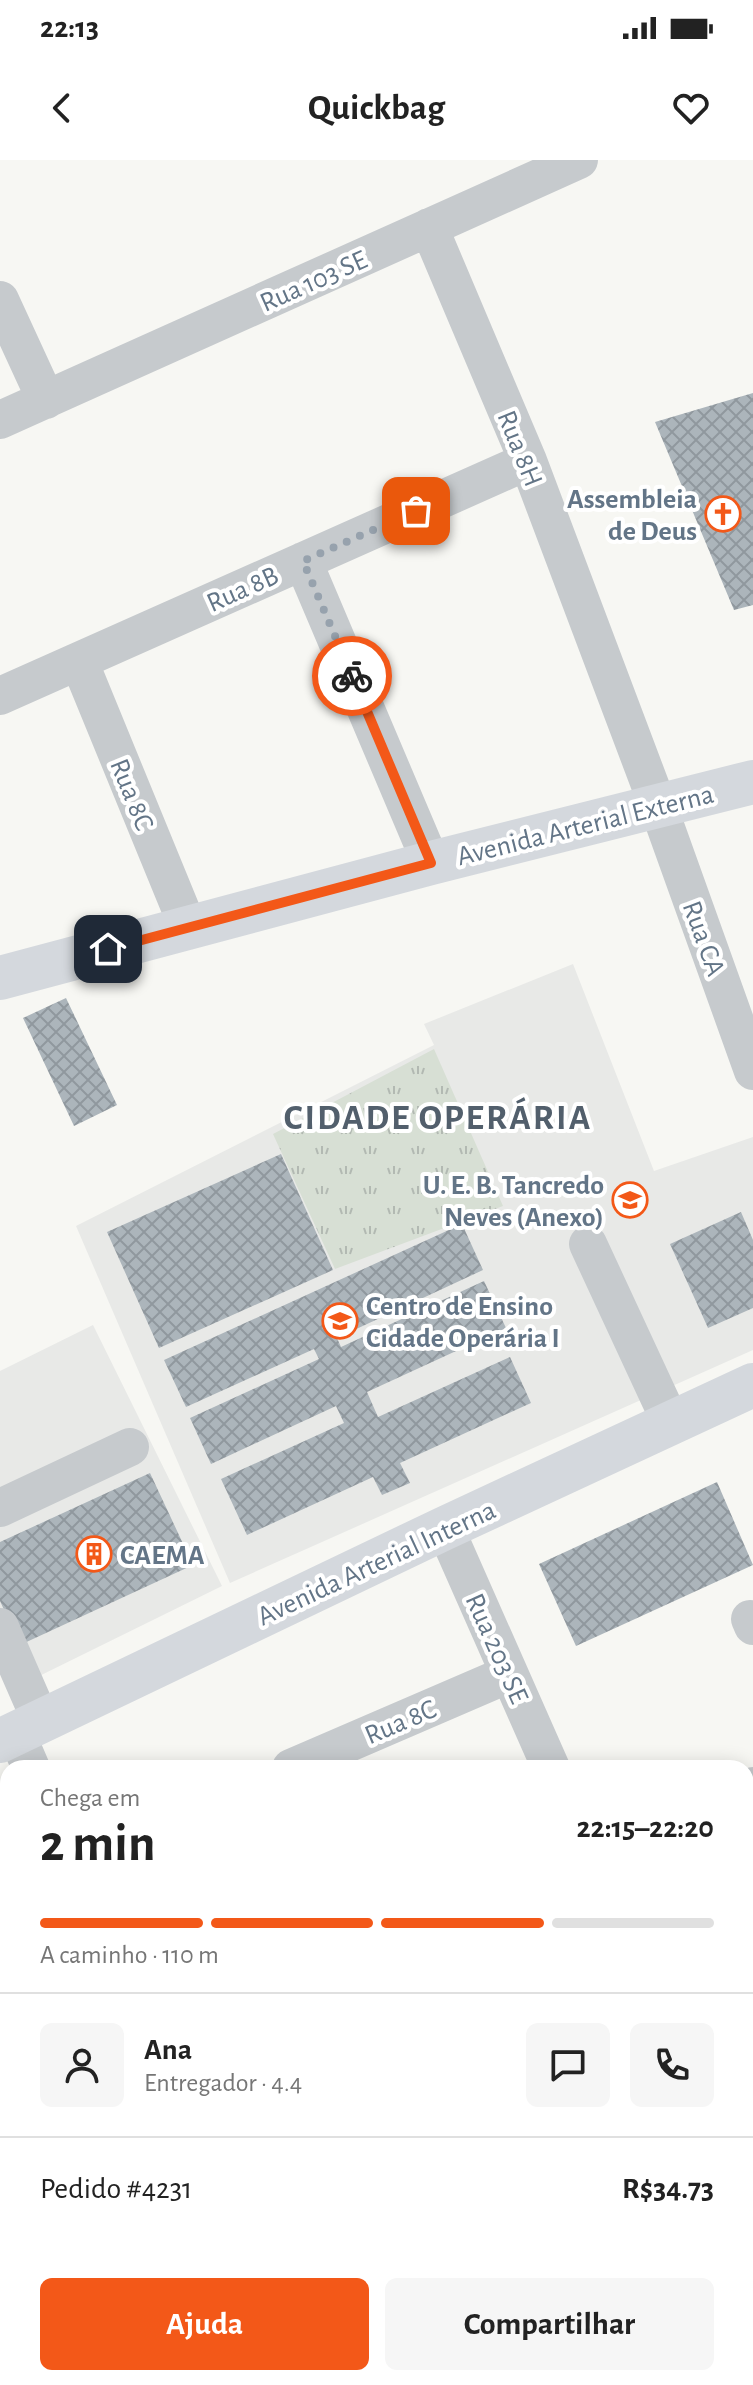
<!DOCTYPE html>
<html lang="pt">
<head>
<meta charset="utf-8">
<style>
	:root { --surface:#fff; --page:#f6f6f6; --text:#222; --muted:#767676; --line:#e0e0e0; --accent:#f35818 }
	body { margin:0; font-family:"Alegreya Sans",sans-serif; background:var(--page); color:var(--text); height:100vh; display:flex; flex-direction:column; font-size:30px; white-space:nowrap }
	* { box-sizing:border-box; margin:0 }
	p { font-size:26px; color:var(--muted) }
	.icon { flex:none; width:44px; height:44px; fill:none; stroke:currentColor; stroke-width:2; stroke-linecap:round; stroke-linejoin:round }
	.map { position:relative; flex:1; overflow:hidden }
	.panel { position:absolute; left:0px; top:1600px; width:754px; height:626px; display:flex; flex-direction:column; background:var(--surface); border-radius:24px 24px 0 0; box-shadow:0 4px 20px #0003 }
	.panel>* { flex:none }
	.pin { position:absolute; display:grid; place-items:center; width:68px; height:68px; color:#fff; margin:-34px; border-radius:16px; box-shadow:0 4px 12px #0006 }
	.courier { position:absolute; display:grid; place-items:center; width:80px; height:80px; margin:-40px; border:6px solid #f35818; border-radius:50%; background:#fff; color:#222; box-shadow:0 2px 10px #0007 }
	.head em { font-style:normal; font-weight:700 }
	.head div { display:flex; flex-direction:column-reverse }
	.head { display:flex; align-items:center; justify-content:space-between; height:136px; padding:0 40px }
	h1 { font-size:52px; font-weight:700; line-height:60px }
	.bar { display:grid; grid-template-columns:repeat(4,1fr); gap:12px 8px; align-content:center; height:96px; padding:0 40px }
	.bar i { height:10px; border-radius:6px; background:var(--line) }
	.bar .selected { background:var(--accent) }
	.bar p { grid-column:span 4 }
	.line { display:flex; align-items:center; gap:20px; padding:0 40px; border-top:2px solid var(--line) }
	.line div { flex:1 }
	.round { display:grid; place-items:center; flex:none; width:84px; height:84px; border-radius:12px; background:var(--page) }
	.cta { display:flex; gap:16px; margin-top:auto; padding:16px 40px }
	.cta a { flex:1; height:92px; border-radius:12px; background:var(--accent); color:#fff; font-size:32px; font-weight:700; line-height:92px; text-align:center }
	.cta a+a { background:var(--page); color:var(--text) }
	.status { display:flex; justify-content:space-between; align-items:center; height:56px; padding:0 40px; background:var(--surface); direction:ltr }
	.status svg { height:22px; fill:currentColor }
	header { display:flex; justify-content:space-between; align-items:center; height:104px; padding:0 40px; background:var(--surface); font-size:36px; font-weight:700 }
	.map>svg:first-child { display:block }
	.built { fill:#e8e9e7 }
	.grass { fill:url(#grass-tufts) }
	.building { fill:url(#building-cross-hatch) }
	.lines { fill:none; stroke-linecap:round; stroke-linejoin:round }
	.minor { stroke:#c6cacd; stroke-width:38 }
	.major { stroke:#d4d8dd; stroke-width:44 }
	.done { stroke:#97a2ad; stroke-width:8; stroke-dasharray:0 14.4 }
	.route { stroke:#f35818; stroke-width:10 }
	.labels { text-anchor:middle; stroke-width:8; stroke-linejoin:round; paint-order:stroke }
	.street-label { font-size:28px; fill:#637587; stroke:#fff }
	.poi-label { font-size:28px; font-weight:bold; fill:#637587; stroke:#fff; text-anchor:end }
	.district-label { font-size:36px; font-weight:bold; letter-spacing:2px; fill:#525f6c; stroke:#fff }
</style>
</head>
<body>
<div class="status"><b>22:13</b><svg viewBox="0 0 49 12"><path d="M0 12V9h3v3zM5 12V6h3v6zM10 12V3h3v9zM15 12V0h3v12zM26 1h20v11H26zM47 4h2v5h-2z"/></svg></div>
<header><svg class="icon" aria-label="back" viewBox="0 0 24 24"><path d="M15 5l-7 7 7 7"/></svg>Quickbag<svg class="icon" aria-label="heart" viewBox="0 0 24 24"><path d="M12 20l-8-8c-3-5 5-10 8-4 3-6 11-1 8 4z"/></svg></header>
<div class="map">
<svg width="753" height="2225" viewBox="0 0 753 2225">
	<defs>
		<pattern id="grass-tufts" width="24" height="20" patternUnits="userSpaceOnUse" patternTransform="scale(2)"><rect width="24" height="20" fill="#d7dfd4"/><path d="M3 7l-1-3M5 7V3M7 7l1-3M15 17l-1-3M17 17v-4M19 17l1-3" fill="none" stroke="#b2b9b2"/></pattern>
		<pattern id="building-cross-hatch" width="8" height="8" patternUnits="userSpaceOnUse" patternTransform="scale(2)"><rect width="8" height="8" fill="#acb5bb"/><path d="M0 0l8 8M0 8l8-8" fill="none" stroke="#90989e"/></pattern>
	</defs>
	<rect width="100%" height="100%" fill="#f7f7f3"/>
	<!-- built -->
	<path class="built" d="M573,804l81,207 99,-34v213l-523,233 -154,-357 358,-181 -10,-21z
		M93,1165l129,261 -201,99 -21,-42v-272z"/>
	<!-- grass -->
	<path class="grass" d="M434,889l69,157 -168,63 -62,-135z"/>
	<!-- building -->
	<path class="building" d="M753,233v212l-19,5 -79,-188z
		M66,838l51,107 -43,21 -51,-108z
		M281,994l52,116 -174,78 -52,-116z
		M741,1052l12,28v68l-45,20 -38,-84z
		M462,1064l21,46 -146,68 4,9 143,-66 22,47 -139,64 11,25 132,-60 21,46 -131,60 10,20 -28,12 -9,-18 -126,58 -26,-56 123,-56 -8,-17 -125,58 -21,-46 129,-59 -5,-10 -128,58 -22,-47z
		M150,1313l43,92 -173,80 -20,-44v-59z
		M717,1322l36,83 -177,81 -37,-82z"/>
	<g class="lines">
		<!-- minor -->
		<path class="minor" d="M429,67l99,234 130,345 95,265
			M0,140l46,100
			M0,260l579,-260
			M303,401l128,302
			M79,501l109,266
			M0,536l528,-235
			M588,1084l83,179
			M0,1348l130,-61
			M445,1368l106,240
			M750,1459l3,7
			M0,1467l41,94
			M16,1573l15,35
			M291,1608l218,-94
			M746,1629l7,-3
			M746,1925l7,-3
			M0,1965l8,-4
			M746,2046l7,17
			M746,2195l7,-3
			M90,2225l15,-7
			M682,2225l15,-7"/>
		<!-- major -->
		<path class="major" d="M0,818l431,-115 322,-81
			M0,1581l445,-213 308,-143"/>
	</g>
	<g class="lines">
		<!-- done -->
		<path class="done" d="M352,516l-49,-115 113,-50"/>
		<!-- route -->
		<path class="route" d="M108,789l323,-86 -79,-187"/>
	</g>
	<!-- icons -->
	<defs>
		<symbol id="church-ring" viewBox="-11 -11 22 22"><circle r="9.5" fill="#fff" stroke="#f35818" stroke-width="1.5"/><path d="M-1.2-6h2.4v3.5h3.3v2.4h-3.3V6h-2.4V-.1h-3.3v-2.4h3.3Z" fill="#f35818"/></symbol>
		<symbol id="school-ring" viewBox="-11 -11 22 22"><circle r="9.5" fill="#fff" stroke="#f35818" stroke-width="1.5"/><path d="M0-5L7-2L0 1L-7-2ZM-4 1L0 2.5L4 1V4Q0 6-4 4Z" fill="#f35818"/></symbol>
		<symbol id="building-ring" viewBox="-11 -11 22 22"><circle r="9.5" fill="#fff" stroke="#f35818" stroke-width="1.5"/><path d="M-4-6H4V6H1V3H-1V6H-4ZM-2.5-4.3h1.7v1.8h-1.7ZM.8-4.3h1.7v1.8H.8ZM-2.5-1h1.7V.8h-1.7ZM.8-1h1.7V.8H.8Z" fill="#f35818"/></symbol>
	</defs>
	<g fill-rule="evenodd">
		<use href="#church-ring" x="703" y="334" width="40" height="40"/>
		<use href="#school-ring" x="610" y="1020" width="40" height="40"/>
		<use href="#school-ring" x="320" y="1141" width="40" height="40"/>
		<use href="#building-ring" x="74" y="1374" width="40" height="40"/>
	</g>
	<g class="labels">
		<!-- street labels -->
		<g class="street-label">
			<text transform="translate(313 120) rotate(-24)" y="10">Rua 103 SE</text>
			<text transform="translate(521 288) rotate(68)" y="10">Rua 8H</text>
			<text transform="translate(242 428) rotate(-24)" y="10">Rua 8B</text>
			<text transform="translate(133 634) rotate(68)" y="10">Rua 8C</text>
			<text transform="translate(585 664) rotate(-14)" y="10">Avenida Arterial Externa</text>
			<text transform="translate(705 778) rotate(70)" y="10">Rua CA</text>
			<text transform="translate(376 1402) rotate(-25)" y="10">Avenida Arterial Interna</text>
			<text transform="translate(498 1488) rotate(66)" y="10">Rua 203 SE</text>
			<text transform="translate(400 1561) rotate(-23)" y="10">Rua 8C</text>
		</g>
		<!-- poi labels -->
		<g class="poi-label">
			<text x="697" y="348">Assembleia<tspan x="697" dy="32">de Deus</tspan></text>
			<text x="604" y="1034">U. E. B. Tancredo<tspan x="604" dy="32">Neves (Anexo)</tspan></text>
			<text x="366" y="1155" text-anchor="start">Centro de Ensino<tspan x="366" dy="32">Cidade Operária I</tspan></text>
			<text x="120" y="1404" text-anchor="start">CAEMA</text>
		</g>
		<!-- district labels -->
		<g class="district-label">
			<text x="438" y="969">CIDADE OPERÁRIA</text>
		</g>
	</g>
</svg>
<div class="pin" style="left:416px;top:351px;background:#ea580c"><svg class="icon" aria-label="bag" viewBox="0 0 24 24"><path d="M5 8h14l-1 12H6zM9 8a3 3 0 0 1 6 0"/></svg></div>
<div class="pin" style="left:108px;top:789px;background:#1f2937"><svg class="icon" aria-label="home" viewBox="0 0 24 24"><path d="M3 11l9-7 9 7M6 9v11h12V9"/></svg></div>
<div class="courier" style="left:352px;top:516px"><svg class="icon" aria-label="bike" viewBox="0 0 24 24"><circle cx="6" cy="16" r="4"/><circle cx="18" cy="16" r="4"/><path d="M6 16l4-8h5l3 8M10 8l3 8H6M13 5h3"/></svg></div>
<section class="panel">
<div class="head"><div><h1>2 min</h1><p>Chega em</p></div><em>22:15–22:20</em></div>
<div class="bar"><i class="selected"></i><i class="selected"></i><i class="selected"></i><i></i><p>A caminho · 110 m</p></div>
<div class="line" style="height:144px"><a class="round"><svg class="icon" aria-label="person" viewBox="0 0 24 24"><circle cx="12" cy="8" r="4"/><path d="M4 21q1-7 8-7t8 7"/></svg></a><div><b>Ana</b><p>Entregador · 4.4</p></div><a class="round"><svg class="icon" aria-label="chat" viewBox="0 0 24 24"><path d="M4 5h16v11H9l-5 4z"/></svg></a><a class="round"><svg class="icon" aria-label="phone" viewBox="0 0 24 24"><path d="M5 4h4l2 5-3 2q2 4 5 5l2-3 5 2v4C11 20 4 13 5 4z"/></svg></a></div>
<div class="line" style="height:104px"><div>Pedido #4231</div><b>R$34.73</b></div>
<div class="cta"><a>Ajuda</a><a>Compartilhar</a></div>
</section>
</div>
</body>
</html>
